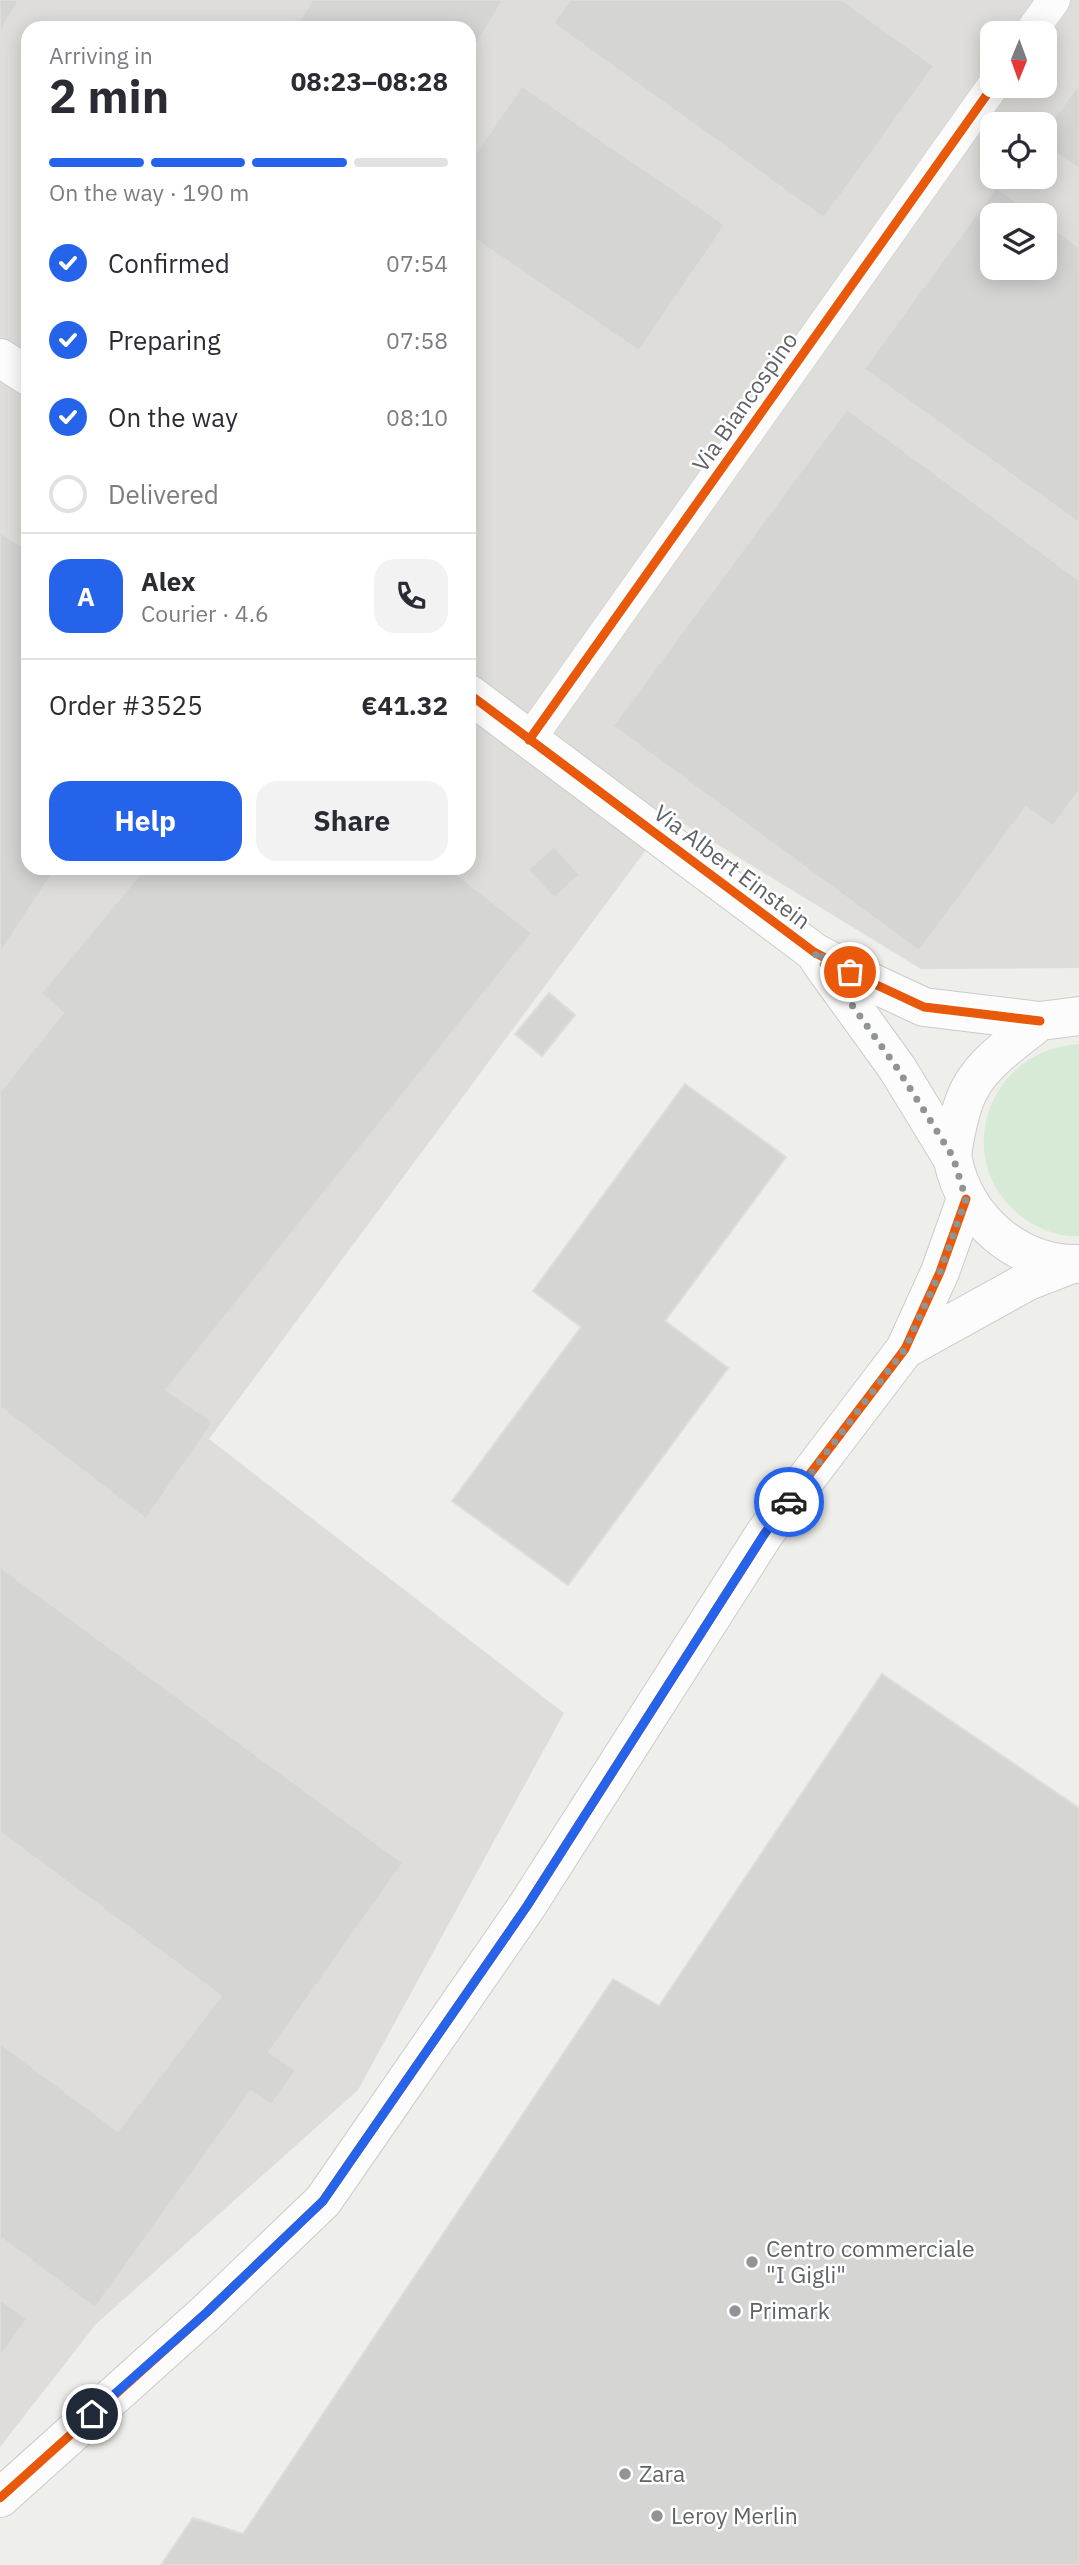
<!DOCTYPE html>
<html lang="en">
<head>
<meta charset="utf-8">
<style>
	:root { --surface:#fff; --page:#f2f2f3; --text:#2b2b33; --muted:#7c7c81; --line:#e1e1e2; --accent:#2563eb }
	body { margin:0; font-family:"IBM Plex Sans",sans-serif; background:var(--page); color:var(--text); height:100vh; display:flex; flex-direction:column; font-size:26px; white-space:nowrap }
	* { box-sizing:border-box; margin:0 }
	p { font-size:23px; color:var(--muted) }
	.icon { flex:none; width:38px; height:38px; fill:none; stroke:currentColor; stroke-width:2; stroke-linecap:round; stroke-linejoin:round }
	.map { position:relative; flex:1; overflow:hidden }
	.sheet { position:absolute; left:21px; top:21px; width:455px; height:854px; display:flex; flex-direction:column; background:var(--surface); border-radius:21px; box-shadow:0 4px 18px #0003 }
	.sheet>* { flex:none }
	.needle { width:46px; rotate:181deg }
	.tools { position:absolute; left:980px; top:21px; display:grid; gap:14px }
	.tools a { display:grid; place-items:center; width:77px; height:77px; border-radius:14px; background:var(--surface); box-shadow:0 4px 18px #0003; font-size:35px }
	.pin { position:absolute; display:grid; place-items:center; width:60px; height:60px; color:#fff; margin:-30px; border:4px solid #fff; border-radius:50%; box-shadow:0 2px 7px #0007 }
	.courier { position:absolute; display:grid; place-items:center; width:70px; height:70px; margin:-35px; border:5px solid #2563eb; border-radius:50%; background:#fff; color:#222; box-shadow:0 2px 9px #0007 }
	.head em { font-style:normal; font-weight:700 }
	.head div { display:flex; flex-direction:column-reverse }
	.head { display:flex; align-items:center; justify-content:space-between; height:119px; padding:0 28px }
	h1 { font-size:46px; font-weight:700; line-height:52px }
	.bar { display:grid; grid-template-columns:repeat(4,1fr); gap:10px 7px; align-content:center; height:84px; padding:0 28px }
	.bar i { height:9px; border-radius:5px; background:var(--line) }
	.bar .on { background:var(--accent) }
	.bar p { grid-column:span 4 }
	.line { display:flex; align-items:center; gap:18px; padding:0 28px; border-top:2px solid var(--line) }
	.line div { flex:1 }
	.round { display:grid; place-items:center; flex:none; width:74px; height:74px; border-radius:21px; background:var(--page) }
	ol { padding:0 28px; list-style:none }
	li { display:flex; align-items:center; gap:21px; height:77px }
	li p { margin-inline-start:auto }
	li .icon { padding:7px; border-radius:50%; background:var(--accent); color:#fff; stroke-width:4 }
	li:last-child { color:var(--muted) }
	li i { width:38px; height:38px; border:4px solid var(--line); border-radius:50% }
	.cta { display:flex; gap:14px; margin-top:auto; padding:14px 28px }
	.cta a { flex:1; height:80px; border-radius:21px; background:var(--accent); color:#fff; font-size:28px; font-weight:700; line-height:80px; text-align:center }
	.cta a+a { background:var(--page); color:var(--text) }
	.map>svg:first-child { display:block }
	.industrial { fill:#deddda; fill-rule:evenodd }
	.green { fill:#d7ead6 }
	.building { fill:#d5d5d3; stroke:#deddd9; stroke-width:2 }
	.lines { fill:none; stroke-linecap:round; stroke-linejoin:round }
	.street-casing { stroke:#cbcccb; stroke-width:33 }
	.secondary-casing { stroke:#cbcccb; stroke-width:40 }
	.street { stroke:#fcfcfc; stroke-width:32 }
	.secondary { stroke:#fcfcfc; stroke-width:38 }
	.cycleway-casing { stroke:#fff; stroke-width:13 }
	.cycleway { stroke:#e8590c; stroke-width:9 }
	.done { stroke:#919495; stroke-width:7; stroke-dasharray:0 12.6 }
	.route { stroke:#2563eb; stroke-width:9 }
	.poi-dot { fill:#919495; stroke:#fff; stroke-width:2.5 }
	.labels { text-anchor:middle; stroke-width:5; stroke-linejoin:round; paint-order:stroke }
	.street-label { font-size:23px; fill:#5f6367; stroke:#fff }
	.poi-label { font-size:23px; fill:#5f6367; stroke:#fff; text-anchor:start }
</style>
</head>
<body>
<div class="map">
<svg width="1079" height="2565" viewBox="0 0 1079 2565">
	<rect width="100%" height="100%" fill="#eeeeea"/>
	<!-- industrial -->
	<path class="industrial" d="M0,0h1079v968l-158,1 -250,-153 -462,623 355,274 -206,377 -262,234 -96,123zM28,28h441v840h-441zM992,33h53v53h-53zM992,124h53v53h-53zM992,215h53v53h-53z"/>
	<!-- green -->
	<path class="green" d="M1079,1044v192c-16,1 -32,-4 -46,-12 -86,-50 -52,-174 46,-180z"/>
	<!-- building -->
	<path class="building" d="M0,0h19l-19,32z
		M312,0h191l-34,57v-29h-174z
		M570,0h272l92,66 -110,152 -271,-195z
		M1079,84v85l-34,-24v-14z
		M522,86l203,139 -86,126 -170,-116v-72z
		M996,187l39,28h-43v53h53v-46l34,25v276l-215,-154z
		M847,409l232,171v211l-26,35 -27,-19 -107,144 -306,-225z
		M0,532l28,18v318h28l-56,85z
		M554,846l26,29 -26,23 -26,-28z
		M145,868h304l83,65 -366,457 47,32 -67,97 -146,-112v-315l63,-79 -22,-20z
		M549,993l26,22 -33,41 -27,-22z
		M685,1084l101,73 -121,164 63,47 -160,217 -116,-84 129,-174 -48,-36z
		M0,1567l403,296 -134,189 27,18 -25,35 -20,-14 -156,217 -95,-71v-194l118,88 103,-135 -221,-164z
		M882,1674l197,134v757h-918l32,-47 50,16 370,-555 46,27z
		M0,2299l27,20 -27,37z"/>
	<g class="lines">
		<defs>
			<path id="street" d="M1030,33l24,-33
				M529,740l464,-654"/>
			<path id="secondary" d="M0,358l28,18
				M469,694l345,258 54,29 56,26 116,14 39,-5
				M819,960l78,108 55,90
				M1040,1021c-28,23 -64,45 -76,81 -4,11 -13,47 -11,58 11,58 65,106 126,104
				M905,1349l123,-68 44,-17
				M0,2498l206,-185 117,-112 204,-295 238,-373 140,-184 35,-77 26,-73"/>
		</defs>
		<!-- street casing -->
		<use href="#street" class="street-casing"/>
		<!-- secondary casing -->
		<use href="#secondary" class="secondary-casing"/>
		<!-- street -->
		<use href="#street" class="street"/>
		<!-- secondary -->
		<use href="#secondary" class="secondary"/>
		<defs>
			<path id="cycleway" d="M469,694l345,258 54,29 56,26 116,14
				M529,740l464,-654
				M0,2498l206,-185 117,-112 204,-295 238,-373 140,-184 35,-77 26,-73"/>
		</defs>
		<!-- cycleway casing -->
		<use href="#cycleway" class="cycleway-casing"/>
		<!-- cycleway -->
		<use href="#cycleway" class="cycleway"/>
	</g>
	<g class="lines">
		<!-- done -->
		<path class="done" d="M789,1502l116,-153 35,-77 26,-73 -13,-42 -23,-37 -33,-52 -83,-116 36,20"/>
		<!-- route -->
		<path class="route" d="M92,2414l114,-101 117,-112 204,-295 238,-373 24,-31"/>
	</g>
	<!-- markers -->
	<g class="poi-dot">
		<circle cx="752" cy="2262" r="7"/>
		<circle cx="735" cy="2311" r="7"/>
		<circle cx="625" cy="2474" r="7"/>
		<circle cx="657" cy="2516" r="7"/>
	</g>
	<g class="labels">
		<!-- street labels -->
		<g class="street-label">
			<text transform="translate(745 402) rotate(-55)" y="8">Via Biancospino</text>
			<text transform="translate(732 867) rotate(37)" y="8">Via Albert Einstein</text>
		</g>
		<!-- poi labels -->
		<g class="poi-label">
			<text x="766" y="2257">Centro commerciale<tspan x="766" dy="26">"I Gigli"</tspan></text>
			<text x="749" y="2319">Primark</text>
			<text x="639" y="2482">Zara</text>
			<text x="671" y="2524">Leroy Merlin</text>
		</g>
	</g>
</svg>
<div class="tools">
<a><svg class="needle" viewBox="-14 -14 28 28"><path d="M0-13l5 13h-10z" fill="#e53935"/><path d="M0 13l5-13h-10z" fill="#7c7c81"/></svg></a>
<a><svg class="icon" aria-label="locate" viewBox="0 0 24 24"><circle cx="12" cy="12" r="6"/><path d="M12 2v4M12 18v4M2 12h4M18 12h4"/></svg></a>
<a><svg class="icon" aria-label="layers" viewBox="0 0 24 24"><path d="M12 4l9 5-9 5-9-5zM3 14l9 5 9-5"/></svg></a>
</div>
<div class="pin" style="left:850px;top:972px;background:#ea580c"><svg class="icon" aria-label="bag" viewBox="0 0 24 24"><path d="M5 8h14l-1 12H6zM9 8a3 3 0 0 1 6 0"/></svg></div>
<div class="pin" style="left:92px;top:2414px;background:#1f2937"><svg class="icon" aria-label="home" viewBox="0 0 24 24"><path d="M3 11l9-7 9 7M6 9v11h12V9"/></svg></div>
<div class="courier" style="left:789px;top:1502px"><svg class="icon" aria-label="car" viewBox="0 0 24 24"><path d="M5 17H2v-5l4-1 3-4h7l3 4 3 1v5h-3M9 17h6M6 11h13"/><circle cx="7" cy="17" r="2"/><circle cx="17" cy="17" r="2"/></svg></div>
<section class="sheet">
<div class="head"><div><h1>2 min</h1><p>Arriving in</p></div><em>08:23–08:28</em></div>
<div class="bar"><i class="on"></i><i class="on"></i><i class="on"></i><i></i><p>On the way · 190 m</p></div>
<ol>
<li><svg class="icon" aria-label="check" viewBox="0 0 24 24"><path d="M5 12l5 5 9-10"/></svg>Confirmed<p>07:54</p></li>
<li><svg class="icon" aria-label="check" viewBox="0 0 24 24"><path d="M5 12l5 5 9-10"/></svg>Preparing<p>07:58</p></li>
<li><svg class="icon" aria-label="check" viewBox="0 0 24 24"><path d="M5 12l5 5 9-10"/></svg>On the way<p>08:10</p></li>
<li><i></i>Delivered</li>
</ol>
<div class="line" style="height:126px"><b class="round" style="background:var(--accent);color:#fff">A</b><div><b>Alex</b><p>Courier · 4.6</p></div><a class="round"><svg class="icon" aria-label="phone" viewBox="0 0 24 24"><path d="M5 4h4l2 5-3 2q2 4 5 5l2-3 5 2v4C11 20 4 13 5 4z"/></svg></a></div>
<div class="line" style="height:91px"><div>Order #3525</div><b>€41.32</b></div>
<div class="cta"><a>Help</a><a>Share</a></div>
</section>
</div>
</body>
</html>
